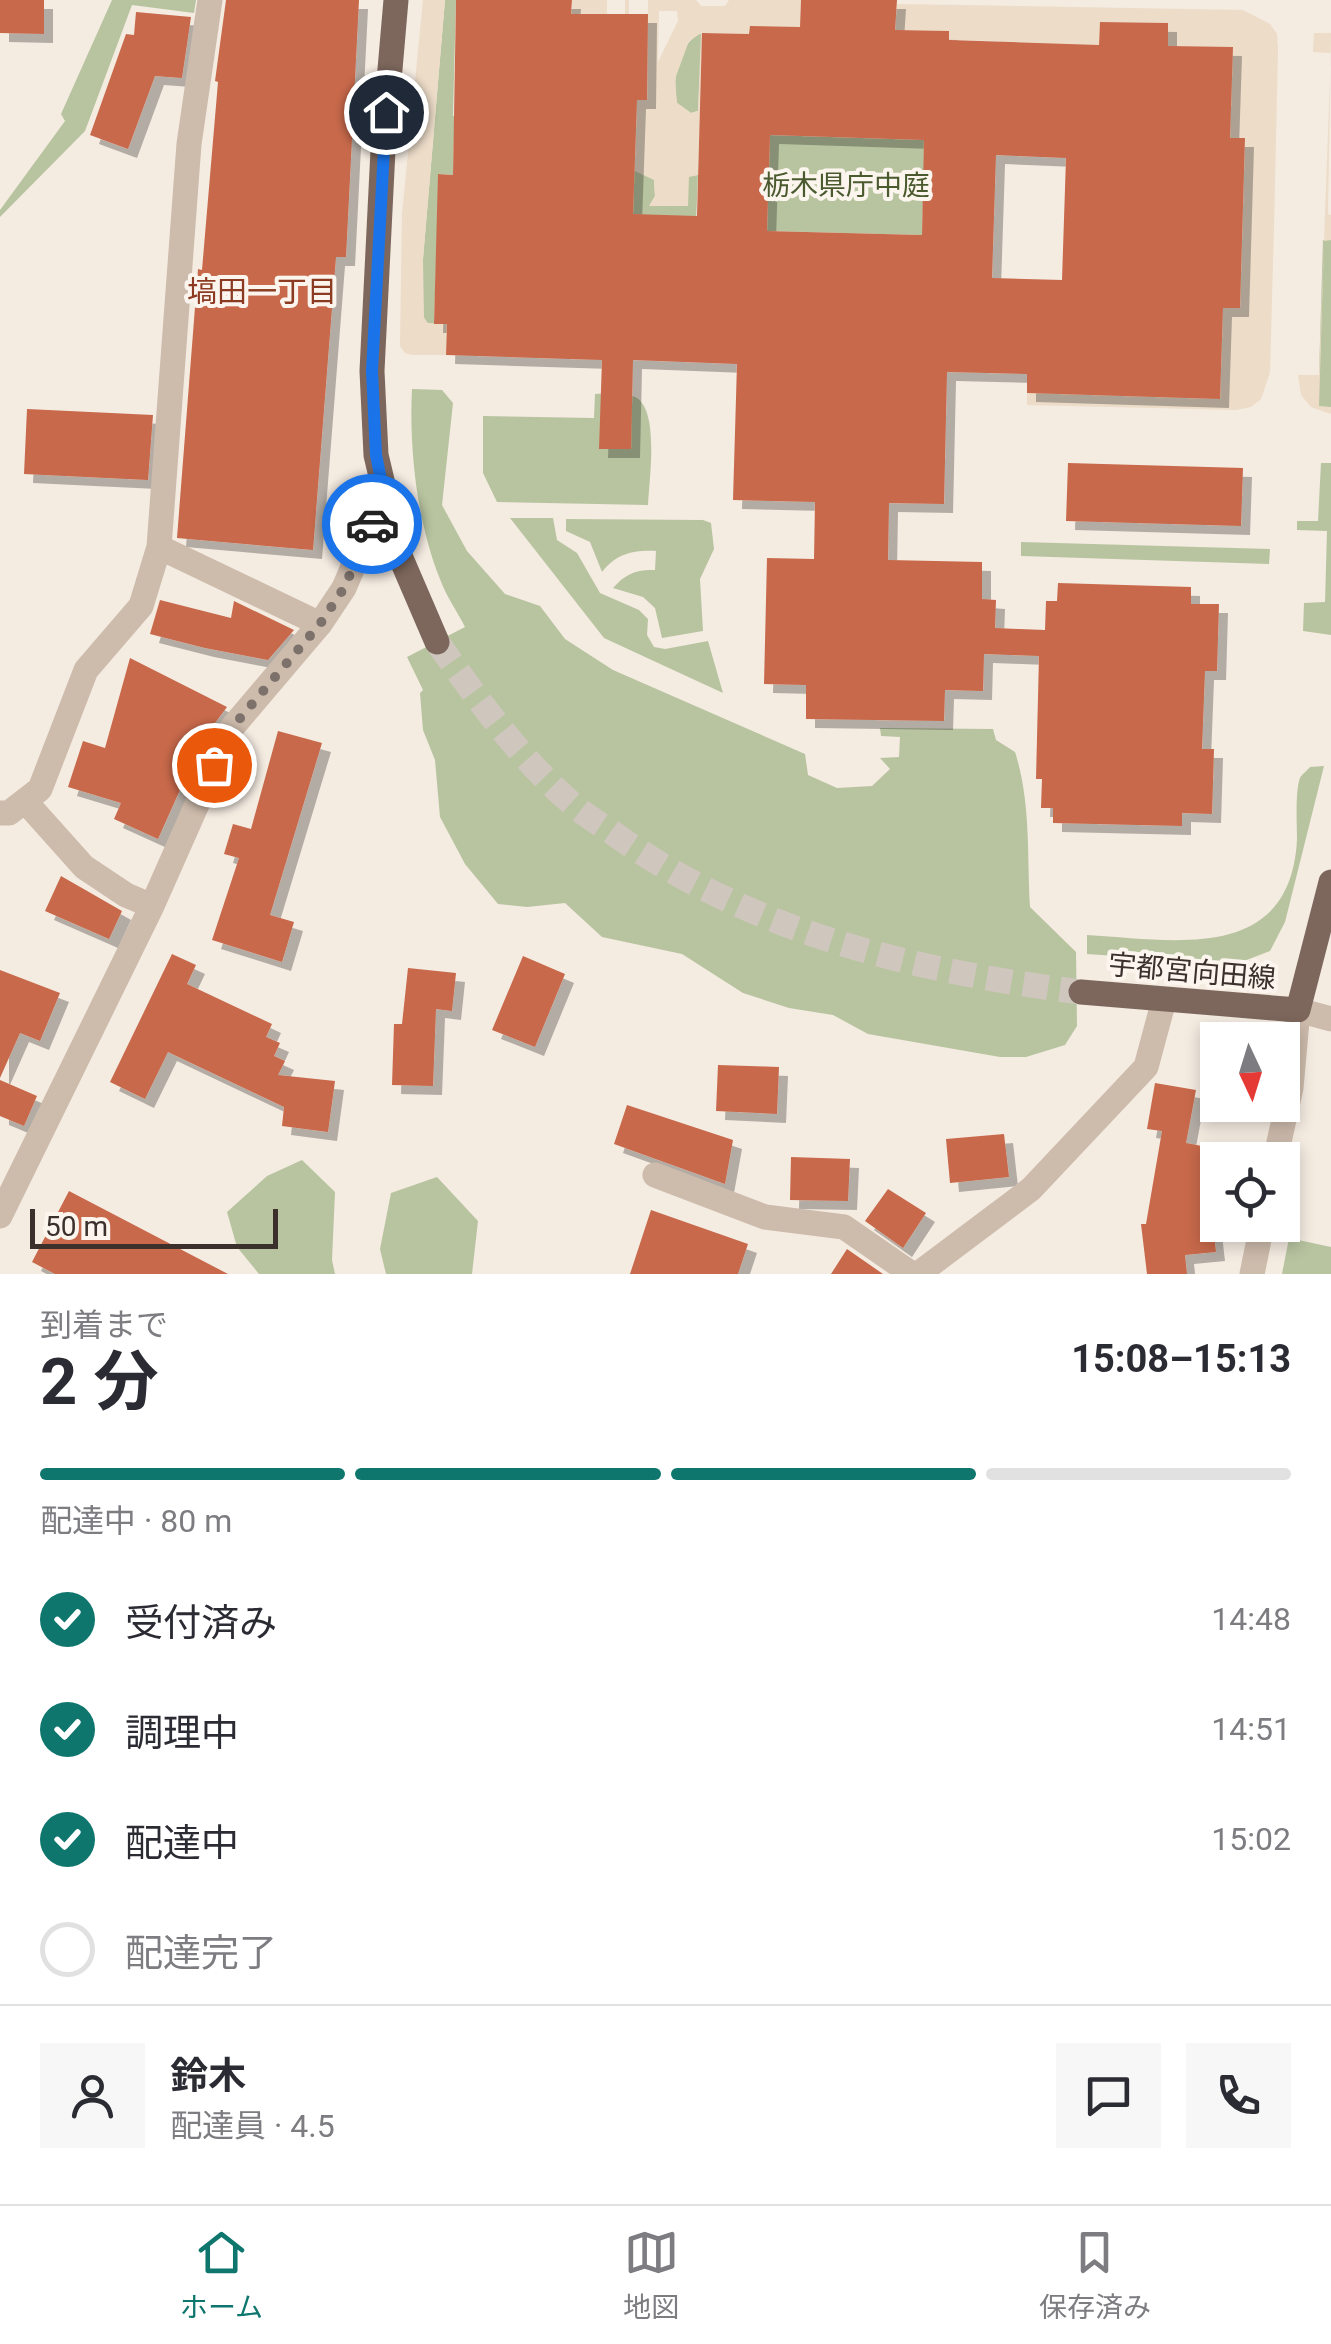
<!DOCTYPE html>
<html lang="ja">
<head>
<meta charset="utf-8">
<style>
	:root { --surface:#fff; --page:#f7f7f7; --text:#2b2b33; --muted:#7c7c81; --line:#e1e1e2; --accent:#0f766e }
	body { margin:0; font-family:Roboto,"Noto Sans JP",sans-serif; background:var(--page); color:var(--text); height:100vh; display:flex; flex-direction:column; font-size:38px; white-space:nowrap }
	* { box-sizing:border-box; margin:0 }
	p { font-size:32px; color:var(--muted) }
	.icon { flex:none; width:55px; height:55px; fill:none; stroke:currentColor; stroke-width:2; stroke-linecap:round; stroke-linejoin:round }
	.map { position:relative; height:1274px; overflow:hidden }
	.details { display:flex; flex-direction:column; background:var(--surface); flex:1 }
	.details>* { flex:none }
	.needle { width:65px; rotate:176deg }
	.controls { position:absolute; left:1200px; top:1022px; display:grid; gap:20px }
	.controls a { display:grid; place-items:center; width:100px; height:100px; border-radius:0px; background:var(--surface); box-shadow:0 5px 15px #0003; font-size:50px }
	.scale { position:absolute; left:30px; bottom:25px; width:248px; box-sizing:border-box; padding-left:10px; border:5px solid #3b302b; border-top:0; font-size:28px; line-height:35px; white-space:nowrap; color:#3b302b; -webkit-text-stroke:8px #fbf5ee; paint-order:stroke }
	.pin { position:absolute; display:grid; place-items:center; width:85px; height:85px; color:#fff; margin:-42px; border:5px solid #fff; border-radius:50%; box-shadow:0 2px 10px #0007 }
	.courier { position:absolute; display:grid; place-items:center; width:100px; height:100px; margin:-50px; border:8px solid #1a73e8; border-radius:50%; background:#fff; color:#222; box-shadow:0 2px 12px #0007 }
	.headline em { font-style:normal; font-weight:700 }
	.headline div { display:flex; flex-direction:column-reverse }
	.headline { display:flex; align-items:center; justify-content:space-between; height:170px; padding:0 40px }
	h1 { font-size:65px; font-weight:700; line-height:75px }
	.bar { display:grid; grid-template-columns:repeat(4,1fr); gap:15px 10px; align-content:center; height:120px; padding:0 40px }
	.bar i { height:12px; border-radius:8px; background:var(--line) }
	.bar .current { background:var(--accent) }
	.bar p { grid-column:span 4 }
	.line { display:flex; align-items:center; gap:25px; padding:0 40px; border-top:2px solid var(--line) }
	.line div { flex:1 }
	.round { display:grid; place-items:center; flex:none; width:105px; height:105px; border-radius:0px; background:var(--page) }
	ol { padding:0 40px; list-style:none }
	li { display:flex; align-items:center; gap:30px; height:110px }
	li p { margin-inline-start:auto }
	li .icon { padding:10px; border-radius:50%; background:var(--accent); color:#fff; stroke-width:4 }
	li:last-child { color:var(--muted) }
	li i { width:55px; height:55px; border:5px solid var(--line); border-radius:50% }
	.tab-bar { display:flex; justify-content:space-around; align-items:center; height:140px; border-top:2px solid var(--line); background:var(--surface); font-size:28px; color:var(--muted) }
	.tab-bar a { display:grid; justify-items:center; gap:5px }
	.tab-bar .current { color:var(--accent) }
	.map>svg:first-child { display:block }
	.green { fill:#b8c4a0 }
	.plaza { fill:#ecdcc8; fill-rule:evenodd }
	.building { fill:#c8694b; fill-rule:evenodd; filter:url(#shadow) }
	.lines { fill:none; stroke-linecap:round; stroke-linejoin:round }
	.primary-tunnel { stroke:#cfc6bd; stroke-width:25; stroke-dasharray:25 12; stroke-linecap:butt }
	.minor { stroke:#cdbbac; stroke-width:25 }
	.tertiary { stroke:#cdbbac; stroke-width:25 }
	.primary { stroke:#7d675c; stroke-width:25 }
	.done { stroke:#7c716b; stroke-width:10; stroke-dasharray:0 18 }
	.route { stroke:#1a73e8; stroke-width:12 }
	.labels { text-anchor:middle; stroke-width:8; stroke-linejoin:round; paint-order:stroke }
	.park-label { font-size:28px; fill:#4a5a2e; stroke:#fbf5ee }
	.street-label { font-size:28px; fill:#3b302b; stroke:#fbf5ee }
	.neighbourhood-label { font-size:30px; fill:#8c3b22; stroke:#fbf5ee }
</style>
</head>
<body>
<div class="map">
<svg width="1331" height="1274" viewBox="0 0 1331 1274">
	<defs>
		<filter id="shadow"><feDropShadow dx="9" dy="9" stdDeviation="0" flood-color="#0004"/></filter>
	</defs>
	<rect width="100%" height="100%" fill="#f4ebe1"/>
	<!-- green -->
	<path class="green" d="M112,0h84l-2,13 -62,-8 -47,126 -85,86v-7l65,-89 -4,-7z
		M445,0h11l-3,116 115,4 -114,17 -1,38 -14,-1 -5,150 -7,-1 -4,-7v-57z
		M702,33l-4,78 -7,2 -14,-10c-5,-23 1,-61 25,-70z
		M770,135l155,5 -3,95 -155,-4z
		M634,169l20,10 1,17 -5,9 39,-29 9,-1 -2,47 -63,-8z
		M1323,240h8v167h-13z
		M412,389l30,1 11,13 -11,102 25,46 38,43 35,12 25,33 48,31 192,84 3,21 29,13 35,-2 18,-17 -10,-11 19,-1 1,-20 -19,-1 -1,-8 113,1 3,11 19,12c16,50 12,103 15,155l46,45 1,74 -12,19 -39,12h-26l-132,-23 -35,-19 -44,-7 -46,-15 -61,-39 -80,-17 -37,-34 -38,4 -29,-3 -33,-40 -25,-47 -5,-57 -12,-30 -3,-37 3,-3 -16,-33 58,-30c-8,-16 -19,-31 -25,-48 -23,-57 -31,-129 -28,-190z
		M595,394c12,0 29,-2 40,3 25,12 14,83 13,108l-151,-3 -14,-29v-57l111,2z
		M1321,463h10v172l-28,-4 1,-28 21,-1 2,-71 -30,-1v-9h21z
		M510,518h43l4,22 20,13 23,40 39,17 9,9 -1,16 7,12 11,2 43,-8 15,52 -119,-55z
		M566,519l137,1 8,3 3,26 -14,30 3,52 -41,7 -7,-30 -12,-11 -30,-9c12,-14 24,-19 42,-18l1,-19c-22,-1 -39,2 -54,21l-12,-30 -24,-11z
		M1021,542l249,7 -1,15 -248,-8z
		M1324,766l-39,156 -15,29 -34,13 -149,-10v-19c87,5 203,29 210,-95 0,-15 -2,-49 3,-62 2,-4 7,-7 10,-11z
		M302,1160l33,32 -3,68 3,14h-76l-22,-27 -10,-35 40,-36z
		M437,1177l41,44 -6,53h-86l-6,-25 11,-56z
		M1289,1238l42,9v27h-49z"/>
	<!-- plaza -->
	<path class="plaza" d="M423,0h22l-22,259 1,59 4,5 19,1 -1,31h-34l-7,-2 -5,-7 2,-132z
		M572,0h35v28h18v-28h4l-1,70 19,30 1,-100h48l5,6h24l4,-6h72l-1,27 -50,-1 -1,8 -47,-1 -4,142 -9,2 -1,29h-39l6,-10 -1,-16 -86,-40zM659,11h18l1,10 -20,41zM701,33l-3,78 -7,2 -14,-10 -2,-24 14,-38z
		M897,4l346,6 27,14 7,10 1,15 -4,178 -4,145 -9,27 -10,8 -15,3 -209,-5v-12l193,5 3,-90 17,-1 5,-168 -15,-1 -62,-92v-23l-68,-1 -1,23 -62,-1 -39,45 1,-48 -50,-1 -1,-9 -53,-1z
		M1314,33h17l-3,181 3,1v25l-7,1 -5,165 12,1v7l-20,-7 -10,-12 -3,-20h21l12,-322 -18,-1z"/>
	<!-- building -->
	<path class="building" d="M0,0h44v34l-44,-1z
		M226,0h133l-13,257h-10l-23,293 -136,-12 21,-269 4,1 16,-188 -3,-1z
		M456,0h116l-1,14h77l-1,86h-10l-4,114 64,2 5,-183 47,1 1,-8 50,1 1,-27h96l-2,30 54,1v9l150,5 1,-23 68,1v23l65,1 -3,91h15l-5,170h-17l-3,91 -193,-6v-19l-80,-2 -3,132 -55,-1 -1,57 94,2v37l14,1 -1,28 50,2 1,-29h11l1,-18 133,4v17h28l-2,67h-12l-3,78h12l-2,65 -30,-1v13l-129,-3v-15h-12l1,-29h-6l3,-123 -55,-2 -1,37 -38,-1 -1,31 -138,-2v-34l-42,-1 3,-126 47,1 1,-57 -82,-2 4,-136 -104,-4 -2,89h-32l3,-89 -156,-5 1,-31h-13l4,-150 15,1zM770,135l154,5 -2,95 -155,-4zM996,155l70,3 -4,122 -70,-2z
		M136,12l55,5 -9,61 -27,-2 -27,73 -38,-14 36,-101 8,1z
		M27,409l126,6 -5,65 -124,-6z
		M1068,463l175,5 -2,58 -175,-5z
		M160,600l71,18 3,-17 60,29 -26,30 -63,-12 -55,-14z
		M130,658l97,49 -12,16 -14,33 -5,-2 -38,85 -44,-20 7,-16 -53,-16 15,-46 22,7z
		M278,731l44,12 -52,172 24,7 -12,40 -70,-22 27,-82 -15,-4 9,-30 18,5z
		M61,876l61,35 -13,28 -64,-28z
		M172,954l24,11 -9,19 85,40 -6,13 14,6 -6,13 11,5 -7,14 57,6 -7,51 -46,-6 2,-19 -116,-55 -23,47 -35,-17z
		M523,956l42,18 -30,73 -43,-17z
		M408,968l48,5 -4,38 -16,-2 -3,77 -41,-1 2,-61h8z
		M0,970l60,23 -20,48 -20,-8 -20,45z
		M718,1065l61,2 -2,47 -61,-3z
		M0,1080l37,16 -13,30 -24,-10z
		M1155,1083l41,7 -10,53 32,6v44l-9,-1 7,60 -31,3 2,19h-40l-6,-50h5l16,-93 -15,-2z
		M627,1105l106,35 -8,44 -111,-40z
		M1004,1134l5,43 -59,6 -4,-44z
		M791,1157l59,2 -2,42 -58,-1z
		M888,1189l38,24 -23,35 -38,-27z
		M69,1191l159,83h-173l-23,-12z
		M651,1210l97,34 -10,30h-108z
		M847,1249l36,25h-52z"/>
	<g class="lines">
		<!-- primary-tunnel -->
		<path class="primary-tunnel" d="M437,642c39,55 80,113 131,158 14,14 33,24 49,36 140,98 298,135 464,156"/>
		<!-- minor -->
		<path class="minor" d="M210,0l-21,144 -30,403 161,77
			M25,801l59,66 42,28 26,11
			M0,813h9l31,-24 46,-119 55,-64 18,-59
			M1298,1010l33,9
			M655,1175l110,42 79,10 68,47
			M0,1216l152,-310 78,-176 90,-106 24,-36 40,-94
			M918,1274l113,-85 115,-122 18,-67"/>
		<!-- tertiary -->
		<path class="tertiary" d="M1275,1160l16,-72 7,-78
			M1252,1274l10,-49"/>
		<!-- primary -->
		<path class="primary" d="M396,0l-13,150 -11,221 4,84 24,101 37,86
			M1081,992l217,18 33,-128"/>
	</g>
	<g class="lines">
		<!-- done -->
		<path class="done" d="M214,765l16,-35 90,-106 24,-36 28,-64"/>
		<!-- route -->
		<path class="route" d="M372,524l12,-30 -8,-39 -4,-84 14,-259"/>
	</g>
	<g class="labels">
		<!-- park labels -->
		<g class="park-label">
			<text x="846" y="195">栃木県庁中庭</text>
		</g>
		<!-- street labels -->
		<g class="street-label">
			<text transform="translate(1192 971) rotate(5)" y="10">宇都宮向田線</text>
		</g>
		<!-- neighbourhood labels -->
		<g class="neighbourhood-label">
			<text x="262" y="302">塙田一丁目</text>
		</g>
	</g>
</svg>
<div class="controls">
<a><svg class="needle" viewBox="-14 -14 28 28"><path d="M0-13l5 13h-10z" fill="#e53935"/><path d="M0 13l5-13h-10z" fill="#7c7c81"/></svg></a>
<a><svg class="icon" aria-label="locate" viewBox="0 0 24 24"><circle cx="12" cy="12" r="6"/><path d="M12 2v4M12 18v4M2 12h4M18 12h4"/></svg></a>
</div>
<div class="scale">50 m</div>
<div class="pin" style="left:214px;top:765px;background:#ea580c"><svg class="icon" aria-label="bag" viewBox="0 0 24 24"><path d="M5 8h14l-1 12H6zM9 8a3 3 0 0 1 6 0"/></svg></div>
<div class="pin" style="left:386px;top:112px;background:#1f2937"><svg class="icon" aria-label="home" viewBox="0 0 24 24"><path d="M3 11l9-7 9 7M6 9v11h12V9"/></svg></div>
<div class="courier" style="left:372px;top:524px"><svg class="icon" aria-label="car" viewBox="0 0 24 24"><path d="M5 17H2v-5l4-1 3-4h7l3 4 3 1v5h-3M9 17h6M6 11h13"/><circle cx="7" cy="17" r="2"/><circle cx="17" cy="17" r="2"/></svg></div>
</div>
<section class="details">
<div class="headline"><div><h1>2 分</h1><p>到着まで</p></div><em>15:08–15:13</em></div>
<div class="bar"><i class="current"></i><i class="current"></i><i class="current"></i><i></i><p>配達中 · 80 m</p></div>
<ol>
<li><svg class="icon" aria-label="check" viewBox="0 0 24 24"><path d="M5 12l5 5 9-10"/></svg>受付済み<p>14:48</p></li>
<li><svg class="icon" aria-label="check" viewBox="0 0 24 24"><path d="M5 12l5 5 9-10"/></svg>調理中<p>14:51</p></li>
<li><svg class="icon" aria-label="check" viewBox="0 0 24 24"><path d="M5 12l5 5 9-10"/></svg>配達中<p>15:02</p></li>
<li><i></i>配達完了</li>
</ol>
<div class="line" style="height:180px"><a class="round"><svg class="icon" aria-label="person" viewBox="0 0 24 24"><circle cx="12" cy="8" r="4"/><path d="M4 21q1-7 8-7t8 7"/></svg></a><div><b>鈴木</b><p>配達員 · 4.5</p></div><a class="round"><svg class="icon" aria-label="chat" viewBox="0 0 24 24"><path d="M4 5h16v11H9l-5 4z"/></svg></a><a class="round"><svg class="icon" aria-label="phone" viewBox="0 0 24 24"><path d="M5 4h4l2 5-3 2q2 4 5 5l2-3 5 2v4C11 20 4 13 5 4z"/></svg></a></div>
</section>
<nav class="tab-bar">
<a class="current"><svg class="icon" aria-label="home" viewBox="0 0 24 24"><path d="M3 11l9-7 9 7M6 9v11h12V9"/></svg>ホーム</a>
<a><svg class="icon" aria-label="map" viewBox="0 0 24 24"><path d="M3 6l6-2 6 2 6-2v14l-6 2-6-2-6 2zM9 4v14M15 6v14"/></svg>地図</a>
<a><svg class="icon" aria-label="saved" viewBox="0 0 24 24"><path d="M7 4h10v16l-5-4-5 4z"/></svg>保存済み</a>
</nav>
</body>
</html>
